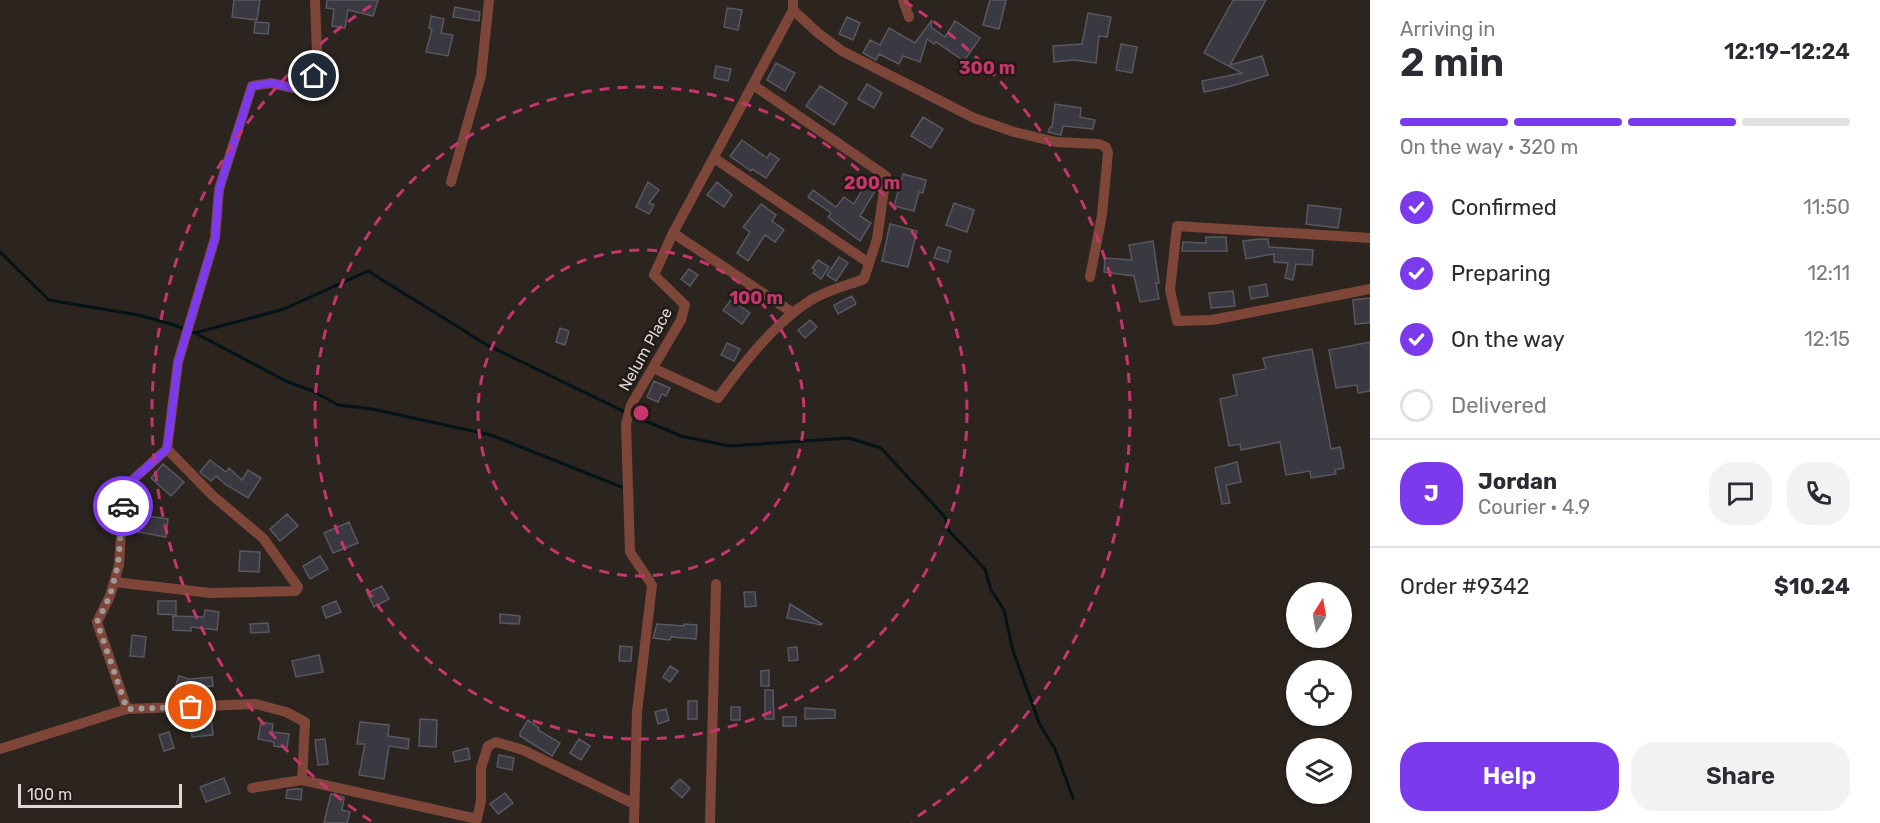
<!DOCTYPE html>
<html lang="en">
<head>
<meta charset="utf-8">
<style>
	:root { --surface:#fff; --page:#f2f2f3; --text:#2b2b33; --muted:#7c7c81; --line:#e1e1e2; --accent:#7c3aed }
	body { margin:0; font-family:Rubik,sans-serif; background:var(--page); color:var(--text); height:100vh; display:flex; flex-direction:column; font-size:22px; white-space:nowrap }
	* { box-sizing:border-box; margin:0 }
	p { font-size:20px; color:var(--muted) }
	.icon { flex:none; width:33px; height:33px; fill:none; stroke:currentColor; stroke-width:2; stroke-linecap:round; stroke-linejoin:round }
	.map { position:relative; flex:1; overflow:hidden }
	.side { display:flex; flex-direction:column; background:var(--surface); width:510px }
	.side>* { flex:none }
	.needle { width:39px; rotate:11deg }
	.buttons { position:absolute; left:1286px; top:582px; display:grid; gap:12px }
	.buttons a { display:grid; place-items:center; width:66px; height:66px; border-radius:50%; background:var(--surface); box-shadow:0 2px 4px #0004; font-size:30px }
	.scale { position:absolute; left:18px; bottom:15px; width:164px; box-sizing:border-box; padding-left:6px; border:3px solid #ded9d6; border-top:0; font-size:16px; line-height:21px; white-space:nowrap; color:#ded9d6; -webkit-text-stroke:4px #221a16; paint-order:stroke }
	.pin { position:absolute; display:grid; place-items:center; width:51px; height:51px; color:#fff; margin:-26px; border:3px solid #fff; border-radius:50%; box-shadow:0 2px 6px #0007 }
	.courier { position:absolute; display:grid; place-items:center; width:60px; height:60px; margin:-30px; border:4px solid #7c3aed; border-radius:50%; background:#fff; color:#222; box-shadow:0 2px 8px #0007 }
	.summary em { font-style:normal; font-weight:600 }
	.summary div { display:flex; flex-direction:column-reverse }
	.summary { display:flex; align-items:center; justify-content:space-between; height:102px; padding:0 30px }
	h1 { font-size:39px; font-weight:600; line-height:45px }
	.bar { display:grid; grid-template-columns:repeat(4,1fr); gap:9px 6px; align-content:center; height:72px; padding:0 30px }
	.bar i { height:8px; border-radius:4px; background:var(--line) }
	.bar .current { background:var(--accent) }
	.bar p { grid-column:span 4 }
	.line { display:flex; align-items:center; gap:15px; padding:0 30px; border-top:2px solid var(--line) }
	.line div { flex:1 }
	.round { display:grid; place-items:center; flex:none; width:63px; height:63px; border-radius:24px; background:var(--page) }
	ol { padding:0 30px; list-style:none }
	li { display:flex; align-items:center; gap:18px; height:66px }
	li p { margin-inline-start:auto }
	li .icon { padding:6px; border-radius:50%; background:var(--accent); color:#fff; stroke-width:4 }
	li:last-child { color:var(--muted) }
	li i { width:33px; height:33px; border:3px solid var(--line); border-radius:50% }
	.primary-button { display:flex; gap:12px; margin-top:auto; padding:12px 30px }
	.primary-button a { flex:1; height:69px; border-radius:24px; background:var(--accent); color:#fff; font-size:24px; font-weight:600; line-height:69px; text-align:center }
	.primary-button a+a { background:var(--page); color:var(--text) }
	main { display:flex; flex:1; min-height:0 }
	.map>svg:first-child { display:block }
	.lines { fill:none; stroke-linecap:round; stroke-linejoin:round }
	.stream { stroke:#041317; stroke-width:3 }
	.building { fill:#3a3941; stroke:#595861; stroke-width:1.5 }
	.street { stroke:#7e4639; stroke-width:10 }
	.done { stroke:#9f9a96; stroke-width:6; stroke-dasharray:0 10.8 }
	.route { stroke:#7c3aed; stroke-width:8 }
	.ring { fill:none; stroke:#c6356d; stroke-width:3; stroke-dasharray:10 8 }
	.labels { text-anchor:middle; stroke-width:5; stroke-linejoin:round; paint-order:stroke }
	.street-label { font-size:16px; fill:#ded9d6; stroke:#221a16 }
	.centre { fill:#c6356d; stroke:#221a16; stroke-width:3 }
	.ring-label { font-size:18px; text-anchor:middle; font-weight:bold; fill:#c6356d; stroke:#221a16; stroke-width:5; stroke-linejoin:round; paint-order:stroke }
</style>
</head>
<body>
<main>
<div class="map">
<svg width="1370" height="823" viewBox="0 0 1370 823">
	<rect width="100%" height="100%" fill="#2b241f"/>
	<g class="lines">
		<!-- stream -->
		<path class="stream" d="M0,252l49,48 89,15 33,9 24,9 93,49 25,9 25,14 34,4 119,26 133,53
			M195,333l89,-24 84,-38 119,74 138,67
			M631,415l50,21 48,10 120,-8 32,10 64,69 4,14 36,38 6,21 13,20 9,41 27,74 15,24 18,49"/>
	</g>
	<!-- building -->
	<path class="building" d="M234,0h26l-3,20 -25,-3z
		M327,0h51l-5,16 -25,-6 -3,18 -13,-2 2,-17 -8,-1z
		M990,0h16l-7,29 -16,-4z
		M1233,0h33l-36,65 32,-9 6,19 -40,12 -24,5 -2,-11 40,-8 -38,-20z
		M455,7l25,5 -1,9 -26,-4z
		M727,8l15,2 -4,20 -14,-3z
		M1088,13l23,4 -4,20 -8,-1 -3,27 -22,-3 -20,2 -1,-16 29,-2z
		M431,16l13,3 -3,14 12,2 -5,21 -22,-4 6,-23 -3,-1z
		M847,17l13,6 -7,17 -14,-6z
		M932,20l-1,7 14,10 10,-16 25,17 -16,23 -28,-19 -2,2 -7,-5 -7,23 -17,-6 -4,8 -20,-10 -3,6 -13,-7 7,-13 10,5 9,-17 26,15z
		M255,22l14,1 -1,11 -14,-1z
		M1121,44l16,3 -5,26 -16,-3z
		M776,63l19,10 -10,18 -18,-11z
		M716,66l15,3 -3,12 -14,-3z
		M867,84l15,9 -8,15 -16,-9z
		M820,86l27,17 -13,22 -28,-19z
		M1055,104l26,4 -1,9 15,3 -2,9 -30,-3 -2,9 -13,-3 2,-5h2z
		M923,117l20,12 -12,19 -20,-12z
		M742,140l25,18 3,-5 9,6 -13,19 -14,-9 -1,2 -21,-15z
		M903,174l23,6 -3,13 -4,-1 -5,19 -20,-5z
		M648,182l11,8 -10,13 5,2 -5,9 -13,-7z
		M717,182l15,13 -8,12 -17,-12z
		M865,185l10,6 -15,25 11,7 -11,18 -32,-24 3,-4 -23,-16 5,-7 23,17 8,-10 10,7z
		M954,203l20,7 -7,22 -21,-7z
		M761,204l15,11 -4,6 12,9 -9,12 -10,-7 -17,26 -11,-8 13,-21 -7,-5z
		M1308,205l33,4 -3,19 -32,-4z
		M890,224l27,7 -9,36 -26,-6z
		M1206,237h20l1,14h-45l1,-9 23,1z
		M1260,239h8l1,8 44,3 -1,15 -16,-1 -3,16 -8,-2 3,-15 -14,-1v-8l-28,5 -3,-18z
		M1153,241l6,42h-3l3,16 -19,3 -6,-26 -30,-4 1,-14 27,2 -3,-15z
		M938,247l13,4 -3,11 -14,-4z
		M839,257l9,6 -12,18 -9,-6z
		M818,260l11,7 -8,12 -8,-6 2,-3 -3,-2z
		M689,269l9,6 -8,11 -9,-7z
		M1266,284l2,12 -17,3 -2,-12z
		M1233,291l2,15 -24,2 -2,-15z
		M852,296l4,8 -18,10 -4,-9z
		M1370,298v25l-15,1 -2,-24z
		M731,300l19,13 -8,11 -19,-14z
		M810,320l7,7 -12,11 -7,-8z
		M560,328l9,3 -4,14 -9,-3z
		M1370,342v49l-12,2 -1,-8 -21,3 -7,-38z
		M727,343l13,6 -6,12 -13,-6z
		M1312,349l19,100 9,-2 4,21 -9,2 1,4 -25,4 -1,-7 -24,4 -6,-33 -39,8 -1,-6 -11,2 -9,-47 17,-4 -4,-20 33,-6 -3,-11z
		M654,381l16,7 -4,8 -4,-2 -4,8 -11,-5z
		M210,460l16,12 3,-4 13,12 6,-10 13,8 -13,20 -23,-14 -9,-8 -5,5 -9,-7 -2,-2z
		M1237,462l4,20 -15,3 4,18 -8,1 -7,-36z
		M163,464l21,18 -13,14 -20,-18z
		M287,514l11,12 -18,15 -10,-12z
		M140,515l28,4 -2,18 -28,-5z
		M349,522l9,21 -25,10 -9,-20z
		M240,551l20,1 -1,20 -20,-1z
		M320,556l8,13 -18,10 -7,-13z
		M382,586l7,13 -15,8 -7,-14z
		M744,592h11l1,14 -11,1z
		M158,601h18v14l-18,-1z
		M336,601l5,11 -15,6 -4,-11z
		M790,604l32,20 -1,1 -34,-7z
		M205,610l14,2 -2,18 -26,-3v4l-18,-1v-14l31,1z
		M500,614l20,2 -1,8 -19,-1z
		M268,623l1,9 -18,1 -1,-9z
		M657,624l27,2v-2l13,1 -1,14 -25,-2 -1,3 -17,-2z
		M132,635l14,2 -2,20 -14,-1z
		M620,646l12,1 -1,14h-12z
		M797,647l1,13 -9,1 -1,-13z
		M319,655l4,17 -27,5 -4,-16z
		M670,666l8,5 -8,11 -7,-5z
		M769,670v16h-8v-15z
		M179,676l10,3 23,-2 1,9 -22,2 -3,11 -15,-5z
		M765,690h8l1,29h-9z
		M688,701h9v18h-9z
		M731,707h9v13h-9z
		M805,708l30,2v8l-30,1z
		M666,709l3,11 -11,4 -3,-12z
		M211,716l2,19 -21,2 -2,-20z
		M783,717h13v9h-13z
		M420,719l17,1 -1,27 -17,-1z
		M528,720l11,8 -1,2 22,13 -8,13 -32,-20v-3z
		M261,722l12,2 -1,8 17,2 -2,14 -13,-2v-4l-16,-3z
		M360,722l29,3 -1,11 21,3 -1,10 -19,-3 -5,33 -25,-4 6,-31h-8z
		M169,732l5,16 -10,3 -5,-16z
		M325,739l3,25 -10,1 -3,-25z
		M579,739l11,7 -9,14 -11,-7z
		M468,748l2,11 -15,3 -2,-10z
		M499,755l15,3 -2,12 -15,-3z
		M224,778l6,15 -24,9 -6,-15z
		M680,779l10,9 -8,10 -11,-10z
		M294,789h8l-1,11 -15,-2 1,-8z
		M505,793l8,10 -15,11 -8,-10z
		M331,794l13,3 -2,13 8,2 -3,11h-23z"/>
	<g class="lines">
		<!-- street -->
		<path class="street" d="M903,0l6,17
			M793,10l25,23 24,18 132,67 40,14 42,10 43,2 7,3 2,6 -6,62 -12,62
			M714,158l155,105
			M451,182l30,-106 8,-76
			M673,233l120,80
			M1370,238l-193,-12 -7,64 7,31 35,-1 158,-31
			M653,368l65,30c23,-32 57,-75 90,-96 16,-11 38,-16 56,-23l13,-40 9,-63 -133,-91
			M114,582l97,11 85,-2 2,-4 -35,-49 -50,-42 -46,-47
			M127,709l-30,-87 13,-26 9,-31 4,-60 4,-20 40,-36 11,-87 37,-124 4,-49 33,-103 19,-3 22,5 21,-12 3,-25 -2,-51
			M0,749l127,-40 129,-5 30,8 19,10 -3,58 -50,8
			M302,780l175,39 4,-18v-33l7,-22 8,-4 27,8 111,54
			M634,823l3,-111 15,-127 -22,-33 -4,-128 5,-19 50,-85 4,-15 -31,-30 19,-42 120,-223v-10
			M710,823l6,-239"/>
	</g>
	<g class="lines">
		<!-- done -->
		<path class="done" d="M123,506l-5,59 -8,31 -13,26 30,87 64,-2"/>
		<!-- route -->
		<path class="route" d="M123,506l4,-21 40,-36 11,-87 37,-124 4,-49 33,-103 20,-3 21,5 21,-12"/>
	</g>
	<!-- distance rings -->
	<g class="ring">
		<circle cx="641" cy="413" r="163"/>
		<circle cx="641" cy="413" r="326"/>
		<path d="M371 821A489 489 0 0 1 378 1M904 1A489 489 0 0 1 911 821"/>
	</g>
	<g class="labels">
		<!-- street labels -->
		<g class="street-label">
			<text transform="translate(645 349) rotate(-61)" y="6">Nelum Place</text>
		</g>
	</g>
	<circle cx="641" cy="413" r="9" class="centre"/>
	<g class="ring-label">
		<text x="987" y="74">300 m</text>
		<text x="872" y="189">200 m</text>
		<text x="756" y="304">100 m</text>
	</g>
</svg>
<div class="buttons">
<a><svg class="needle" viewBox="-14 -14 28 28"><path d="M0-13l5 13h-10z" fill="#e53935"/><path d="M0 13l5-13h-10z" fill="#7c7c81"/></svg></a>
<a><svg class="icon" aria-label="locate" viewBox="0 0 24 24"><circle cx="12" cy="12" r="6"/><path d="M12 2v4M12 18v4M2 12h4M18 12h4"/></svg></a>
<a><svg class="icon" aria-label="layers" viewBox="0 0 24 24"><path d="M12 4l9 5-9 5-9-5zM3 14l9 5 9-5"/></svg></a>
</div>
<div class="scale">100 m</div>
<div class="pin" style="left:191px;top:707px;background:#ea580c"><svg class="icon" aria-label="bag" viewBox="0 0 24 24"><path d="M5 8h14l-1 12H6zM9 8a3 3 0 0 1 6 0"/></svg></div>
<div class="pin" style="left:314px;top:76px;background:#1f2937"><svg class="icon" aria-label="home" viewBox="0 0 24 24"><path d="M3 11l9-7 9 7M6 9v11h12V9"/></svg></div>
<div class="courier" style="left:123px;top:506px"><svg class="icon" aria-label="car" viewBox="0 0 24 24"><path d="M5 17H2v-5l4-1 3-4h7l3 4 3 1v5h-3M9 17h6M6 11h13"/><circle cx="7" cy="17" r="2"/><circle cx="17" cy="17" r="2"/></svg></div>
</div>
<section class="side">
<div class="summary"><div><h1>2 min</h1><p>Arriving in</p></div><em>12:19–12:24</em></div>
<div class="bar"><i class="current"></i><i class="current"></i><i class="current"></i><i></i><p>On the way · 320 m</p></div>
<ol>
<li><svg class="icon" aria-label="check" viewBox="0 0 24 24"><path d="M5 12l5 5 9-10"/></svg>Confirmed<p>11:50</p></li>
<li><svg class="icon" aria-label="check" viewBox="0 0 24 24"><path d="M5 12l5 5 9-10"/></svg>Preparing<p>12:11</p></li>
<li><svg class="icon" aria-label="check" viewBox="0 0 24 24"><path d="M5 12l5 5 9-10"/></svg>On the way<p>12:15</p></li>
<li><i></i>Delivered</li>
</ol>
<div class="line" style="height:108px"><b class="round" style="background:var(--accent);color:#fff">J</b><div><b>Jordan</b><p>Courier · 4.9</p></div><a class="round"><svg class="icon" aria-label="chat" viewBox="0 0 24 24"><path d="M4 5h16v11H9l-5 4z"/></svg></a><a class="round"><svg class="icon" aria-label="phone" viewBox="0 0 24 24"><path d="M5 4h4l2 5-3 2q2 4 5 5l2-3 5 2v4C11 20 4 13 5 4z"/></svg></a></div>
<div class="line" style="height:78px"><div>Order #9342</div><b>$10.24</b></div>
<div class="primary-button"><a>Help</a><a>Share</a></div>
</section>
</main>
</body>
</html>
